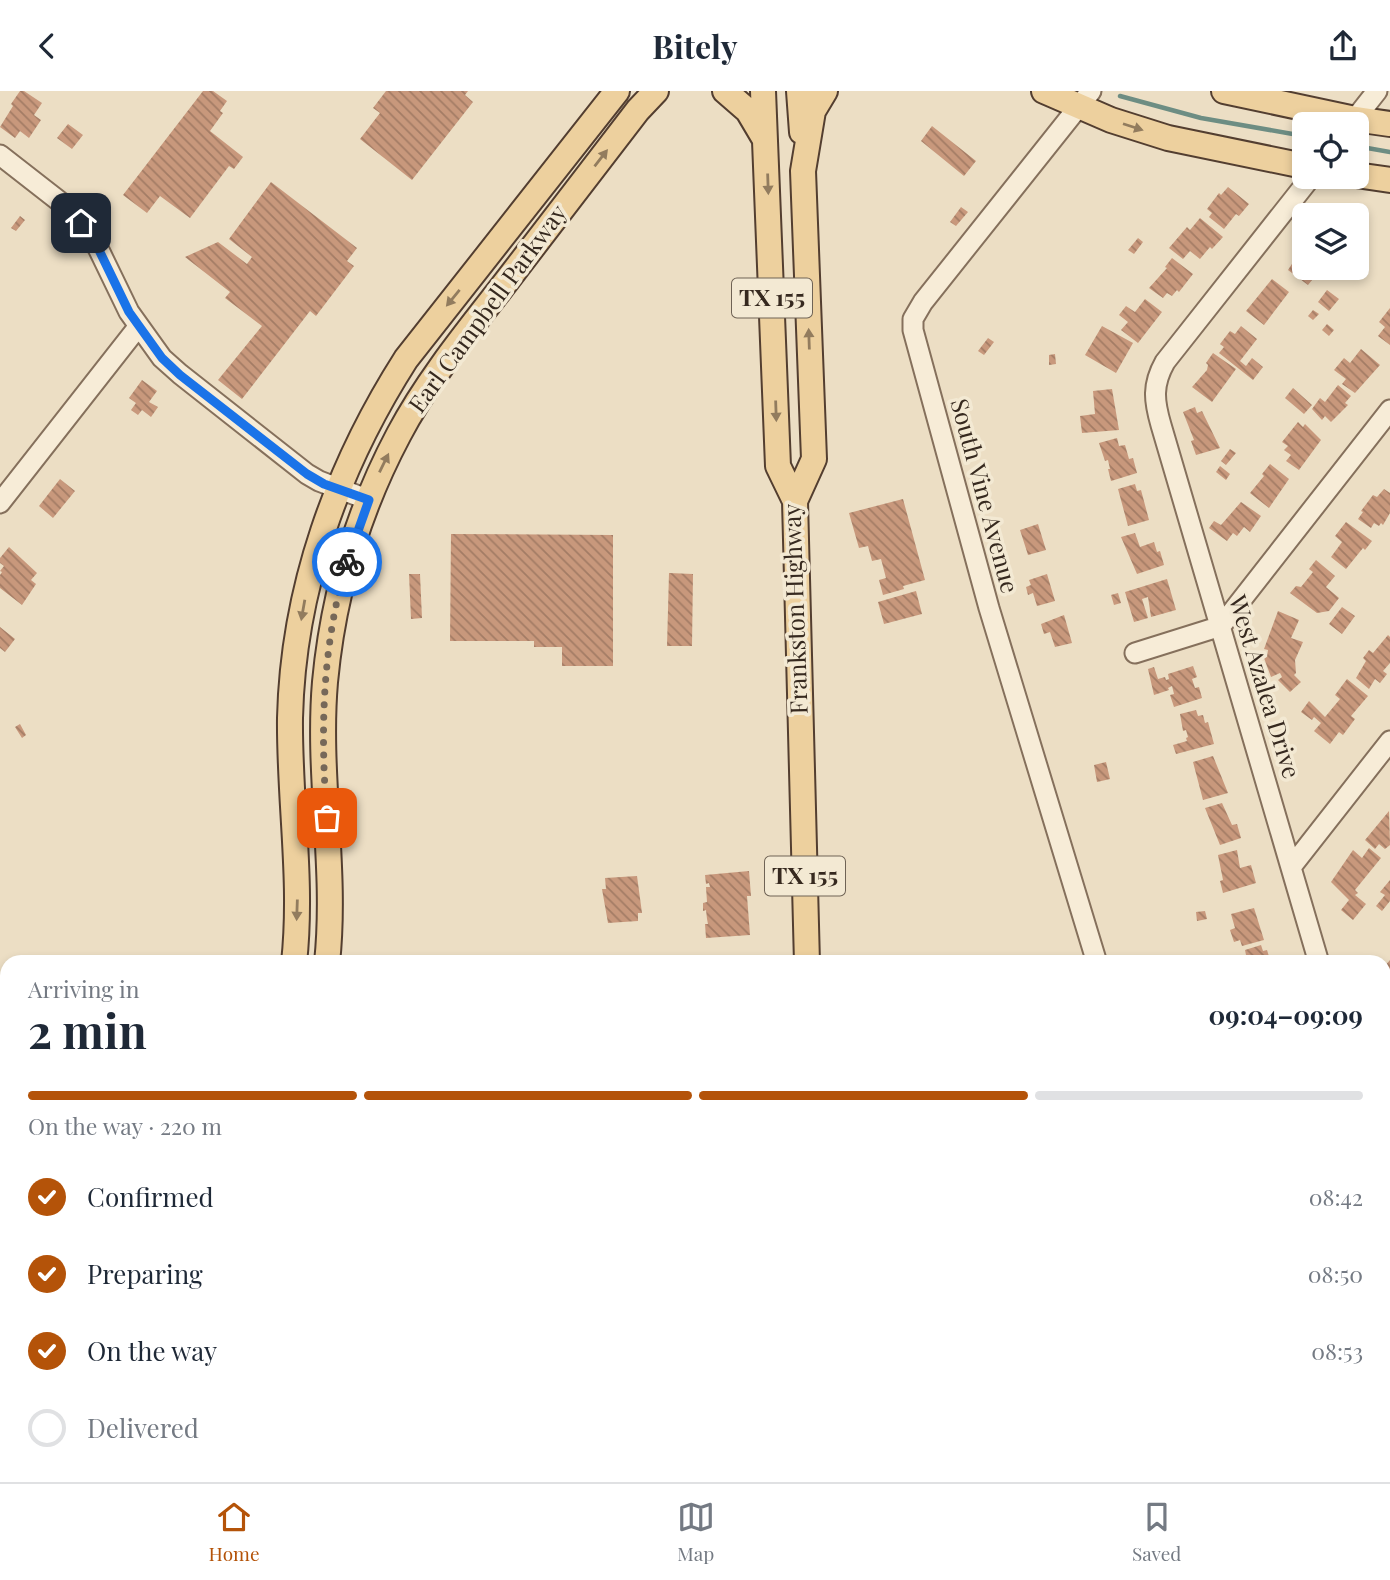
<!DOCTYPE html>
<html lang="en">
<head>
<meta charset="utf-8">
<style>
	:root { --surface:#fff; --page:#f2f2f3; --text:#1f2937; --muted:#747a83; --line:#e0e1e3; --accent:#b45309 }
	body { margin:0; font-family:"Playfair Display",serif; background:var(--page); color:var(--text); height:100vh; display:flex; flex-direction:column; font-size:26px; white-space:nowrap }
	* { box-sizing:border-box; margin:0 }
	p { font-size:23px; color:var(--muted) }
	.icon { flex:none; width:38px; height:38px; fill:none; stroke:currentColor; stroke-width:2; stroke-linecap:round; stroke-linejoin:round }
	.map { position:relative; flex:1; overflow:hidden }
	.details { position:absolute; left:0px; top:864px; width:1391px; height:527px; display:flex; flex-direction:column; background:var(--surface); border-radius:21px 21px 0 0; box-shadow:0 4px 10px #0003 }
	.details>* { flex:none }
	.tools { position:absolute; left:1292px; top:21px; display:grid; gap:14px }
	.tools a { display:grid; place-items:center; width:77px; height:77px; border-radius:10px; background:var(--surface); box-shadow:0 4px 10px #0003; font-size:35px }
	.pin { position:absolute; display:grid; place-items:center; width:60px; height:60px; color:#fff; margin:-30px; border-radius:14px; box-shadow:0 4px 10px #0006 }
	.courier { position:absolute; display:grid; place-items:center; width:70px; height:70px; margin:-35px; border:5px solid #1a73e8; border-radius:50%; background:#fff; color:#222; box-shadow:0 2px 9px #0007 }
	.summary em { font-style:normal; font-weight:700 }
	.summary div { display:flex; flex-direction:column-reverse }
	.summary { display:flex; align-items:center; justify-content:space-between; height:119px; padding:0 28px }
	h1 { font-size:46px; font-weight:700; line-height:52px }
	.bar { display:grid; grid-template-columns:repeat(4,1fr); gap:10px 7px; align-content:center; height:84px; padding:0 28px }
	.bar i { height:9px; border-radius:5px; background:var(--line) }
	.bar .on { background:var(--accent) }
	.bar p { grid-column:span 4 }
	ol { padding:0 28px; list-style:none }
	li { display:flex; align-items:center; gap:21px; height:77px }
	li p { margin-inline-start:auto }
	li .icon { padding:7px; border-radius:50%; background:var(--accent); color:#fff; stroke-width:4 }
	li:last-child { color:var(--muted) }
	li i { width:38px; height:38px; border:4px solid var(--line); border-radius:50% }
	header { display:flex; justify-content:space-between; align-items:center; height:91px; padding:0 28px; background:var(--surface); font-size:32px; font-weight:700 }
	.tab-bar { display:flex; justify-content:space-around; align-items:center; height:98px; border-top:2px solid var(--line); background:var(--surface); font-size:19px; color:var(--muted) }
	.tab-bar a { display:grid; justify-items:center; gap:4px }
	.tab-bar .on { color:var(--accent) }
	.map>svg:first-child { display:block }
	.forest { fill:url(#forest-crowns) }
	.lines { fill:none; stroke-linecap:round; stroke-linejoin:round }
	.stream { stroke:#6d8d83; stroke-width:4.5 }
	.building { fill:url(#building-back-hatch) }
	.minor-casing { stroke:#85705c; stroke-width:23 }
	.major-casing { stroke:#533e30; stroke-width:28 }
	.minor { stroke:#f7ecd7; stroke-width:19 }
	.major { stroke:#edd09e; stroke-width:24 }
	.rail-casing { stroke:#36291f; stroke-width:7 }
	.rail { stroke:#f3e9d3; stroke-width:4.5; stroke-dasharray:13; stroke-linecap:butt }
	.oneway { fill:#927c5e }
	.done { stroke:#766859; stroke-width:7; stroke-dasharray:0 12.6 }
	.route { stroke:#1a73e8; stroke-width:9 }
	.labels { text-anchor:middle; stroke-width:7; stroke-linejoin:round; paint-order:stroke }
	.shield { fill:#f3e9d3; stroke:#6f6355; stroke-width:2 }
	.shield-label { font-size:23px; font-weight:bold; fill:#36291f }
	.street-label { font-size:24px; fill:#36291f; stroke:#f3e9d3 }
</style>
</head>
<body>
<header><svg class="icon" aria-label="back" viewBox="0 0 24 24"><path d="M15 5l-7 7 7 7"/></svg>Bitely<svg class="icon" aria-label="share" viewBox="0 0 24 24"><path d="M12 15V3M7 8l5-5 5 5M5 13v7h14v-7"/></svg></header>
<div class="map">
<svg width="1390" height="1391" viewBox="0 0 1390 1391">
	<defs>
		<pattern id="forest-crowns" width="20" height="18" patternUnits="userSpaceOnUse" patternTransform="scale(1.75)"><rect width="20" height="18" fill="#c6c999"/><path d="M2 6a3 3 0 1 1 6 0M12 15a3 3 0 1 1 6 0" fill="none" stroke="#abad83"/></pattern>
		<pattern id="building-back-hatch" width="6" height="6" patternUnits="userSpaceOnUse" patternTransform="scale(1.75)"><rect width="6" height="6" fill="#c8987c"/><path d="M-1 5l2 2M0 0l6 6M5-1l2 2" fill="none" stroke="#a37c65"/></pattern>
	</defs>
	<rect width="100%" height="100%" fill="#ecdec4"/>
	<!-- forest -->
	<path class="forest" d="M0,1077l7,5v26l-7,-4z
		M0,1212l7,4v57l-7,4z
		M981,1384h243l2,7h-250z"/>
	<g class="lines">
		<!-- stream -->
		<path class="stream" d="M1120,5l81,22 103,18
			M1356,55l34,6"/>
	</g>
	<!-- building -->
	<path class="building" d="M20,0h4l18,12 -8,12 7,5 -12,18 -9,-7 -5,7 -15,-11 13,-21 -2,-2z
		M203,0h10l14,10 -7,10 3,2 -13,18 33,26 -9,12 -5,-3 -39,52 -30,-22 -13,17 -24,-18z
		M386,0h82l-3,4 8,7 -61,78 -52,-41 20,-26 -7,-5z
		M68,33l15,11 -11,14 -15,-11z
		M932,35l44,35 -12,15 -43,-35z
		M271,91l86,66 -10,13 7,5 -38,50 -6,-5 -68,88 -24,-19 44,-54 -37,-28 5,-6 -45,-35 33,-15 29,22 5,-7 -23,-18z
		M1228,96l21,17 -10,12 -3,-2 -12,15 -15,-12 3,-4 -5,-4 12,-16 2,2z
		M1325,115l15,9h-21z
		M961,116l7,5 -12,14 -6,-4z
		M20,125l5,4 -9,11 -5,-3z
		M1200,127l23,19 -11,12 -2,-2 -10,12 -10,-8 -7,8 -14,-11 18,-21 3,3z
		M1356,133l12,8 -12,17z
		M1304,146v31h18l-14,17 -20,-15 9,-14 -2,-2 4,-5 -3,-2z
		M1138,147l5,4 -9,12 -6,-4z
		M1172,167l21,16 -14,18 -2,-2 -5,6 -5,-3 -4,5 -14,-10 18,-20 -2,-1z
		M1358,172l9,7 -4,7 -10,-8z
		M1272,188l17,13 -25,33 -18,-14z
		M1327,199l12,9 -10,12 -11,-9z
		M1145,208l17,13 -24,31 -17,-13 7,-8 -9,-7 7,-9 9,6z
		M1390,217v37l-12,-9 7,-9 -6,-5z
		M1313,219l6,4 -6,6 -5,-4z
		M1327,233l7,6 -5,6 -7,-6z
		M1102,235l31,17 -17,30 -31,-18z
		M1241,235l16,13 -17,22 6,5 6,-8 11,9 -10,13 -34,-27 5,-6 -4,-3 10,-13 5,3z
		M988,247l6,4 -10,13 -6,-4z
		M1361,258l19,16 -25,28 -13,-9 4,-5 -12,-9 10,-12 6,5z
		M1213,262l23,16 -24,33 -20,-15 15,-17 1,-5 -2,-2z
		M1055,263l1,10 -7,1v-10z
		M142,289l15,11 -8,11 9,5 -7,10 -9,-7 -4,5 -7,-5 5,-7 -7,-5z
		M1338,294l13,11 -6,7 3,2 -17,17 -6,-6 -3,4 -10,-11 8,-11 5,4z
		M1293,297l19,17 -8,9 -19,-16z
		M1112,298l7,41 -37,3 -2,-17 15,-2 -2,-23z
		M1195,316l2,6 5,-2 18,37 -24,7 -5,-14 3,-1 -11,-28z
		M1298,331l5,5 2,-3 16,16 -22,30 -13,-9 5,-6 -7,-5 4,-4 -6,-4z
		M1117,347l2,8 6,-1 4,14 4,-1 4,15 -26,8 -3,-12h2l-2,-9 -3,1 -6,-18z
		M1230,358l6,4 -10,12 -5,-4z
		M1270,373l19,15 -20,29 -19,-15 14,-17 -2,-2z
		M1220,375l10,8 -4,6 -10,-8z
		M60,388l15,12 -22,27 -14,-12z
		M1135,393l2,7 4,-1 8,30 -21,6 -10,-37z
		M1384,398l6,4v20l-7,12 -2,-2 -2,3 -5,-3 -3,5 -13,-9 5,-7 -2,-1 12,-16 4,2z
		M903,408l22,81 -22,6 1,3 -21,6 -4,-15 7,-2 -5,-19 -9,2 -4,-15 -9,2 -10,-35z
		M1241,411l20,14 -11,16 -6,-5 -7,9 -4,-3 -6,8 -18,-13 5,-7 7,4z
		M1346,431l26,19 -7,9 -2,-2 -17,21 -15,-12 11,-15 -7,-6z
		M1038,433l8,26 -18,5 -8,-25z
		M1135,442l5,14 14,-5 3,10 3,-1 4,14 -27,9 -16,-37z
		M451,443l162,1v131h-51v-19h-28v-6h-84z
		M9,456l28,26 -6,7 5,4 -14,21 -22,-17v-13l2,-3 -2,-1 4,-5 -4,-3v-5z
		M1316,469l19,16 -9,11 13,11 -10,13 -12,2 -27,-20 6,-7 5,1 12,-15 -4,-3z
		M669,482l24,1 -1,72h-25z
		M409,483h11l2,44 -11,1z
		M1047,483l8,27 -18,5 -4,-13 -5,2 -2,-8 5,-2 -2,-5z
		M1167,488l9,31 -25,7 -3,-20 -6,2 6,19 -14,4 -9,-30z
		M916,500l6,23 -38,10 -6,-22z
		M1118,502l3,10 -7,2 -3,-10z
		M1342,516l13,9 -13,18 -13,-10z
		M1278,520l21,9 -8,18 12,4 -8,18 1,13 -2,2 7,7 -11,10 -12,-12 4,-3 -2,-4 -9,4 -7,-19 3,-1 1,-7 -4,-1z
		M1064,524l8,28 -17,4 -5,-15 -6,2 -3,-10z
		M0,536l15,12 -10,13 -5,-4z
		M1388,544l2,2v26l-7,8 4,3 -7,9 -5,-4 -6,10 -13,-11 10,-17 -3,-3 6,-8 4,3z
		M1193,575l4,11 -5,2 3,9 4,-1 3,11 -28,9 -4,-12 4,-1 -2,-8 -4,2 1,2 -15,5 -6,-26 6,-2 4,12 7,-2 1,3 3,-1 -1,-5z
		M1347,588l21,17 -17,20 4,3 -12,16 -4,-3 -9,12 -16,-13 7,-8 -7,-6 -2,3 -11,-8 8,-11 16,16 15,-18 -5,-4z
		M1196,619l2,6 5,-1 2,8 3,-1 6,22 -38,10 -3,-9 14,-4 -1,-3 2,-1 -2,-7 -3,1 -3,-17z
		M20,633l6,11 -4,3 -7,-11z
		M1213,665l15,37 -25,7 -10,-38z
		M1106,671l4,17 -13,3 -3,-17z
		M1222,712l10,22 5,-1 4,14 -21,7 -15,-37z
		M1389,720l1,34 -5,4 -6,-5 -4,5 -10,-9z
		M1369,757l12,10 -26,32 3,3 -3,2 11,9 -13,16 -12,-10 8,-10 -18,-18 22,-32 9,8z
		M1237,759l3,18 11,-3 5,18 -33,10 -3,-12 3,-1 -5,-25z
		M749,780l2,25h-4l3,39 -44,3 -1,-14h3l-1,-5 -1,-9 -3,1v-8l4,-1 -1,-15h4l-1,-4 -3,1 -1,-9z
		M637,785l5,37h-4v8l-30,2 -6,-34h4l-1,-11z
		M1390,789v21l-8,10 -6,-5 9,-11 -5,-3z
		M1254,817l10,32 -22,6 -2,-6 -6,2 -4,-12 5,-2 -4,-14z
		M1205,820l2,8 -10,2 -1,-9z
		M1261,854l2,6 4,-1 4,13h-38l-1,-4 14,-4 -1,-5z
		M1390,869v17l-3,-2 -3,4v-12z
		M1384,895l6,4v22l-6,-2z
		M1390,1236v36l-6,7v-39l2,1z
		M737,1384h17v7h-17z
		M888,1384l37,4v3h-38z
		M947,1384h10v7h-12z"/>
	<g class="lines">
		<defs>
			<path id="minor" d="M1091,0l-168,211 -10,17v11l76,278 108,355
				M1351,33l26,-33
				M0,64l59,46 22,22 17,25 31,64 33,46 18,16 127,100 12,7 50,19
				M1311,86l-146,185c-13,23 -11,39 -4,63l158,538
				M0,412l138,-176
				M1135,562l86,-27 169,-216
				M1292,775l98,-125
				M1384,988l6,-7
				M0,1045l7,5
				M1384,1073l6,9
				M1384,1344l6,-7
				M412,1384l10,7
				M1245,1384l2,7
				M1348,1391l5,-7"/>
			<path id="major" d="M725,0l23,20 16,27
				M763,0l15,375 17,35 12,462
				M799,0l3,41
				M1044,0l67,29 57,18 136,28
				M1224,0l131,28 35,5
				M1356,84l34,5
				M795,410l19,-42 -11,-288 10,-60 12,-20
				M294,872c9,-82 -5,-163 -4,-245 3,-129 47,-251 116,-359l211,-268
				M327,872c10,-94 -10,-187 -2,-281 8,-86 33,-171 74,-248 27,-51 64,-97 100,-143 46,-60 93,-121 139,-181l18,-19
				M0,1313l7,-4
				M0,1351l7,-4
				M823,1384l1,7"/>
		</defs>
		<!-- minor casing -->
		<use href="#minor" class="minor-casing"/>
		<!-- major casing -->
		<use href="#major" class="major-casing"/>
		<!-- minor -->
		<use href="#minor" class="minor"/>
		<!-- major -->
		<use href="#major" class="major"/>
		<defs>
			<path id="rail" d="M0,1131l3,1
				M0,1157l7,3"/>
		</defs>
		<!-- rail casing -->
		<use href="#rail" class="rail-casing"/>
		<!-- rail -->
		<use href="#rail" class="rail"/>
	</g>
	<!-- one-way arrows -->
	<defs><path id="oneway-solid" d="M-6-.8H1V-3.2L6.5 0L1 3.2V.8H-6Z" transform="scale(1.75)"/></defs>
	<g class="oneway">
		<use href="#oneway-solid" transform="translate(1133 36) rotate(18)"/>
		<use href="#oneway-solid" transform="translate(601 67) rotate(-52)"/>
		<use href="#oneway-solid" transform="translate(768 93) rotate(88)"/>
		<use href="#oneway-solid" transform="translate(453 207) rotate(129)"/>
		<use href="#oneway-solid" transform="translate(809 248) rotate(-92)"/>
		<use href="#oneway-solid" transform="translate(776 320) rotate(88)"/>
		<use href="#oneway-solid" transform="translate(384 372) rotate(-64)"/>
		<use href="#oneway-solid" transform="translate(303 519) rotate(100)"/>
		<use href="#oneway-solid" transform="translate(297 819) rotate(92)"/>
	</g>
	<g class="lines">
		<!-- done -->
		<path class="done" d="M327,727c-7,-86 -5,-173 20,-256"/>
		<!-- route -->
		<path class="route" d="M81,132l17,25 31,64 33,46 18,17 127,99 17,10 45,16 -22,62"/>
	</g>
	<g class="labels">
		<!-- shield labels -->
		<g class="shield">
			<rect x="732" y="187.5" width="80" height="39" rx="5"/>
			<rect x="765" y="765.5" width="80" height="39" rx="5"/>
		</g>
		<g class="shield-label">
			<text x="772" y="215">TX 155</text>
			<text x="805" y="793">TX 155</text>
		</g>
		<!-- street labels -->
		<g class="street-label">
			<text transform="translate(488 218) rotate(-54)" y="8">Earl Campbell Parkway</text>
			<text transform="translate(984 405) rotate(75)" y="8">South Vine Avenue</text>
			<text transform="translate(796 518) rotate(-92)" y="8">Frankston Highway</text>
			<text transform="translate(1264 596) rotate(73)" y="8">West Azalea Drive</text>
		</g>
	</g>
</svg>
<div class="tools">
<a><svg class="icon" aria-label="locate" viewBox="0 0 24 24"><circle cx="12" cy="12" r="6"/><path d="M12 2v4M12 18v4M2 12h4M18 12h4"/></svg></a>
<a><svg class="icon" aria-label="layers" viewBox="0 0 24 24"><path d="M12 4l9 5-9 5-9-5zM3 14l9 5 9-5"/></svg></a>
</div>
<div class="pin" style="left:327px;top:727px;background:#ea580c"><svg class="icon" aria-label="bag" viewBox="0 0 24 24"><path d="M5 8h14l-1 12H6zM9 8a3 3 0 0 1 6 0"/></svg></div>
<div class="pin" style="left:81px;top:132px;background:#1f2937"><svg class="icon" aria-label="home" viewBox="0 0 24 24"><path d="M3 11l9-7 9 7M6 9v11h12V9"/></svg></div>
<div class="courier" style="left:347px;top:471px"><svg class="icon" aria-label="bike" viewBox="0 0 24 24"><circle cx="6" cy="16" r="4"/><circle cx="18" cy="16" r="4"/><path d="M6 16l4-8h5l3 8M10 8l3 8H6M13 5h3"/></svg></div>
<section class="details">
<div class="summary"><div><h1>2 min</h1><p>Arriving in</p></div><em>09:04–09:09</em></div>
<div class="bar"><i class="on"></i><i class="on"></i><i class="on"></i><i></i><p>On the way · 220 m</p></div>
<ol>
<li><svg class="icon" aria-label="check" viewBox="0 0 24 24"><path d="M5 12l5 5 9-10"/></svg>Confirmed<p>08:42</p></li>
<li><svg class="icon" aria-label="check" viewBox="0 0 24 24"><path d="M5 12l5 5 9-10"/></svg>Preparing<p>08:50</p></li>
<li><svg class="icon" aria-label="check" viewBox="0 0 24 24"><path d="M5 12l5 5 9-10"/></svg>On the way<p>08:53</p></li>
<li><i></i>Delivered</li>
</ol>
</section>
</div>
<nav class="tab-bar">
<a class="on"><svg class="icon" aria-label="home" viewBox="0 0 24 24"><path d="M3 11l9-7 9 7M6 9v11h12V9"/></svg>Home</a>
<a><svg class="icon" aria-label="map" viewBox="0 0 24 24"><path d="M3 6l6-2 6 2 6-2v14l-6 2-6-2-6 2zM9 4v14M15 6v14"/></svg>Map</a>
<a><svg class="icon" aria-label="saved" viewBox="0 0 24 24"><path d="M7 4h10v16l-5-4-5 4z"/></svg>Saved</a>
</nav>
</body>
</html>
